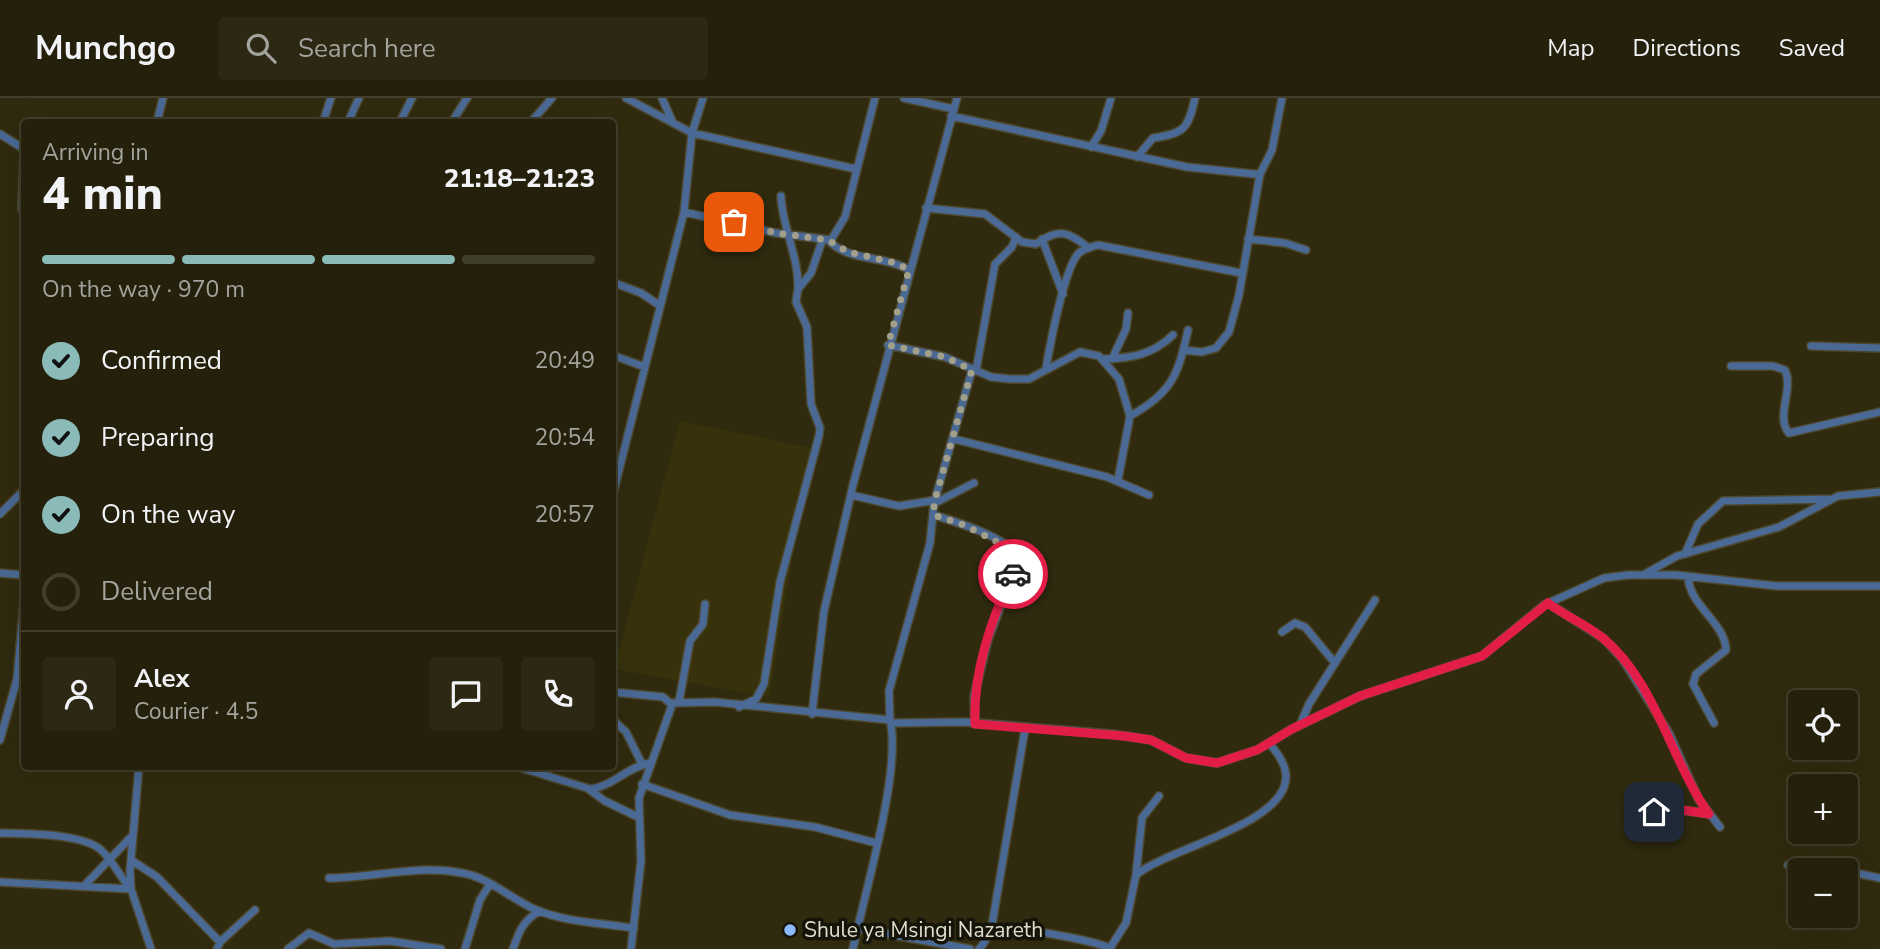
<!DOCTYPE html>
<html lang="en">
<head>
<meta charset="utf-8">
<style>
	:root { --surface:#24200b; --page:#2c2814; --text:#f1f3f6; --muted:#a3a39d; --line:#413e2c; --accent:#8bbbb9 }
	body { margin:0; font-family:"Nunito Sans",sans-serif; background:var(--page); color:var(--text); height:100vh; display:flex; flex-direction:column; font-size:26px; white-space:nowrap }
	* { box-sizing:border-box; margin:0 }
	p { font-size:23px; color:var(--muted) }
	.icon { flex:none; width:38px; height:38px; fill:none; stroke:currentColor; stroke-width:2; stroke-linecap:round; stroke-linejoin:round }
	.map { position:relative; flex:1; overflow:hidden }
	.sheet { position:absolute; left:21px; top:21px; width:595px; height:651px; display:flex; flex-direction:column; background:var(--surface); border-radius:7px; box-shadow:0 7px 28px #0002,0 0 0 2px var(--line) }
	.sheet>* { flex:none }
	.controls { position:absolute; left:1788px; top:592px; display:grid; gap:14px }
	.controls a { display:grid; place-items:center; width:70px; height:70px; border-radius:7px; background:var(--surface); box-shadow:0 7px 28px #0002,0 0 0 2px var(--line); font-size:35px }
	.pin { position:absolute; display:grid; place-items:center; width:60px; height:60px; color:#fff; margin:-30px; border-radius:14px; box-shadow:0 4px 10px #0006 }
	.courier { position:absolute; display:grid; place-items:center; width:70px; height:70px; margin:-35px; border:5px solid #e11d48; border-radius:50%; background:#fff; color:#222; box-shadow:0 2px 9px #0007 }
	.summary em { font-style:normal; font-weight:800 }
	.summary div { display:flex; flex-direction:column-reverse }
	.summary { display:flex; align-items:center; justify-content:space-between; height:119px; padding:0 21px }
	h1 { font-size:46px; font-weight:800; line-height:52px }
	.bar { display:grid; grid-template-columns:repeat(4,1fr); gap:10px 7px; align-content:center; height:84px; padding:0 21px }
	.bar i { height:9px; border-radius:5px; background:var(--line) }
	.bar .on { background:var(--accent) }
	.bar p { grid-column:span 4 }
	.line { display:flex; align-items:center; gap:18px; padding:0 21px; border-top:2px solid var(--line) }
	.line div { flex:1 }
	.round { display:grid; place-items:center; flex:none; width:74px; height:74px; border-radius:7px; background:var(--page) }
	ol { padding:0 21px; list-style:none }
	li { display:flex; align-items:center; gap:21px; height:77px }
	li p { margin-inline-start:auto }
	li .icon { padding:7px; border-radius:50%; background:var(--accent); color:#111; stroke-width:4 }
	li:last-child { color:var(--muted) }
	li i { width:38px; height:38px; border:4px solid var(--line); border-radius:50% }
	header { display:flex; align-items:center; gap:42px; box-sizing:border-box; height:98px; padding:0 35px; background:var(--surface); border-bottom:2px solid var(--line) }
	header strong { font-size:33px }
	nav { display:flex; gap:38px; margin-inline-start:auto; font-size:24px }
	.search { width:490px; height:63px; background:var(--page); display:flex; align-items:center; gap:18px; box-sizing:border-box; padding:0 24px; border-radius:7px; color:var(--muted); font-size:26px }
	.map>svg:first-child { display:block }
	.built { fill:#38320c }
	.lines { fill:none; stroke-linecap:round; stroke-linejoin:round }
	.minor-casing { stroke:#4c472d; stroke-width:10 }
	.minor { stroke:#4a6994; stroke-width:7 }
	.done { stroke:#a29f8a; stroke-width:7; stroke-dasharray:0 12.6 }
	.route { stroke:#e11d48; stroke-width:9 }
	.poi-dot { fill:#8bbafc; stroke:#161408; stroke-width:2.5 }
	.labels { text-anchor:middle; stroke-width:7; stroke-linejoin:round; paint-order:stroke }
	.poi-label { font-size:21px; fill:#dfddcc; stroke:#161408; text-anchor:start }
</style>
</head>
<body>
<header>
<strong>Munchgo</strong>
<div class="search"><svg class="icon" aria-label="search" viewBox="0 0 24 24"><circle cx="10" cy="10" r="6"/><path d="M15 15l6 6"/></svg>Search here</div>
<nav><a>Map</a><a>Directions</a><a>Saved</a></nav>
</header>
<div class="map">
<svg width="1880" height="851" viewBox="0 0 1880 851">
	<rect width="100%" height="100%" fill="#302b0f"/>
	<!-- built -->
	<path class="built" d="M680,323l131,27 -42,249 -155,-28z"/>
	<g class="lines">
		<defs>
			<path id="minor" d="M626,0l66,35 164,36
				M662,0l11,25
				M904,0l50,11
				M951,18l236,51 67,7h6l12,-24 10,-52
				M157,24l6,-24
				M323,24l8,-24
				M348,24l11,-24
				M400,24l12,-24
				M452,24l15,-24
				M531,24l21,-24
				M0,36l24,15
				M1091,49l10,-16 10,-33
				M612,53l1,-1
				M1137,59l16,-19c31,-5 35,-8 42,-40
				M24,60l-2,51 2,4
				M781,98c1,31 18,61 17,92
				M926,110l59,6 37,28 14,2c23,-17 32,-12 53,4
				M684,114l92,21 55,7 14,-23 30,-119
				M1042,141l21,55
				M1248,141l37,4 21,7
				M828,142c20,22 57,15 81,30
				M612,184l29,11 18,12
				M888,247l57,12 46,20 19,2h19l51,-27 19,4 20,23 11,37 -12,64
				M1811,248l69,2
				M1183,252l19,2 14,-4 13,-16 10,-37 21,-121
				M612,257l33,12
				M1104,261c28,-1 48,-4 69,-24
				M1112,261l14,-30 2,-16
				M1731,268h42l12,4c9,18 -10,48 4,63l91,-21
				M1046,270c4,-23 18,-98 32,-114 6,-6 13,-7 20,-9l143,28
				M976,273l19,-107 17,-17 4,-10
				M1130,318c42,-23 48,-41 58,-86
				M954,341l153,38 42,18
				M851,397l48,11 37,-6
				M612,400l72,-286 8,-79 11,-35
				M935,405l39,-20
				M0,416l24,-24
				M934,417c22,7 73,22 85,42l-31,83 -14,56 1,28
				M1685,456l13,-30 25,-23 109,-2
				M0,475l24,2
				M1643,477l34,-19 102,-29 59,-31 42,-4
				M1688,479c2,30 37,45 38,73l-30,24 -3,10 21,39
				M1548,505l56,36 19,21 46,73 30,67 21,27
				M1282,534l13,-9 10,4 30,36
				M612,594l51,5 9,8 -33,93 2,63 -10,88
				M679,604l11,-61 13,-17 2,-20
				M671,605l44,-1 175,18c12,51 -26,174 -37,229
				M739,609l17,-8 8,-15 16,-102 39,-146 1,-8 -9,-24 -4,-77 -11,-25 2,-13 13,-16 11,-32
				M812,616l12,-103 29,-126 104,-387
				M612,621l14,13 16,32
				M890,622l-1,-29 41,-148 4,-40 38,-133
				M891,625l73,-1 148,12 39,6 35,18 31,5 40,-13 35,-21 68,-33 122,-40 62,-51 60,-27 24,-3h48l101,11h103
				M1300,627l9,-21 66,-104
				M0,642l17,-61 7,-76
				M139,668l-9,105 1,18 20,60
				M515,668l72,22 18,13 33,16
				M642,686l88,31 85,12 61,16
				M591,691c22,-3 36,-22 59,-26
				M1642,695l9,19 18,-4 40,6
				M0,735c25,1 82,0 101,17 12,11 19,27 30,39
				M131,762l26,17 63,65
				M1788,767l29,-2 27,7
				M1846,773l34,7
				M1136,777l6,-57 17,-22
				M329,780c44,0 89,-14 133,-5 26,4 48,25 72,36 30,13 67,14 100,19
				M0,784l131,7
				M85,787l48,-50
				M860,831l110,20
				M991,833l34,-202
				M1110,850l16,-25 10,-48c32,-27 149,-50 150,-98 0,-13 -9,-25 -17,-34
				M217,851l3,-7 35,-32
				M288,851l21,-16 25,11 56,-3 51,8
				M465,851l15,-49 10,-16
				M513,851c6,-17 10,-29 27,-38
				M979,851c7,-6 8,-17 18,-20 14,-4 101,12 114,20"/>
		</defs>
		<!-- minor casing -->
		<use href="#minor" class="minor-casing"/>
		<!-- minor -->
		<use href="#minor" class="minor"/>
	</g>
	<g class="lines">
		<!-- done -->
		<path class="done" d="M734,124l42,11 52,7 20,12 48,11 13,7 -21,75 57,12 27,13 -38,133v12l30,10 51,26 4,6 -6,17"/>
		<!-- route -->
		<path class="route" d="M1013,476c-22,45 -40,99 -38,150l149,12 27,4 35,18 31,5 40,-13 35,-21 68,-33 122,-40 66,-53c17,13 39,22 55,35 53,44 68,123 106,176l-40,-6 -15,4"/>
	</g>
	<!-- markers -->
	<circle class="poi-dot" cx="790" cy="832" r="7"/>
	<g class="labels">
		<!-- poi labels -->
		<g class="poi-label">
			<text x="804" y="839">Shule ya Msingi Nazareth</text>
		</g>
	</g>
</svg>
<div class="controls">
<a><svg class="icon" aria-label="locate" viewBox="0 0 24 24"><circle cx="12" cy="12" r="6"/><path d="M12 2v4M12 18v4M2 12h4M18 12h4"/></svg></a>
<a>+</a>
<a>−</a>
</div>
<div class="pin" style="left:734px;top:124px;background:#ea580c"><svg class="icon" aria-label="bag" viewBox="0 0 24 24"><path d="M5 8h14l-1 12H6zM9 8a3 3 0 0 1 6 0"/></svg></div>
<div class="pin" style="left:1654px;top:714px;background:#1f2937"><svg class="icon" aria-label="home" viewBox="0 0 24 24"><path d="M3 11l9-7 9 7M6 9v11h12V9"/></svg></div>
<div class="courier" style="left:1013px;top:476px"><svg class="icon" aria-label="car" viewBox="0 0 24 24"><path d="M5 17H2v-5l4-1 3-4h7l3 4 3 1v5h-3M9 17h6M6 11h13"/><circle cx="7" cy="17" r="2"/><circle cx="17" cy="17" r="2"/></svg></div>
<section class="sheet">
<div class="summary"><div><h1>4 min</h1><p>Arriving in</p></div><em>21:18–21:23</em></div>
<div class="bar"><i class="on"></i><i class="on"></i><i class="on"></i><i></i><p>On the way · 970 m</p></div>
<ol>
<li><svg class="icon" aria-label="check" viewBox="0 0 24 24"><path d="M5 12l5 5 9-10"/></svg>Confirmed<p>20:49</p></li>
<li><svg class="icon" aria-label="check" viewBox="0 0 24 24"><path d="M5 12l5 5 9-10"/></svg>Preparing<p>20:54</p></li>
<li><svg class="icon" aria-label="check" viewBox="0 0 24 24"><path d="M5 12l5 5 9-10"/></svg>On the way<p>20:57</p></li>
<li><i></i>Delivered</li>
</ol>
<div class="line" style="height:126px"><a class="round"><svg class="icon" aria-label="person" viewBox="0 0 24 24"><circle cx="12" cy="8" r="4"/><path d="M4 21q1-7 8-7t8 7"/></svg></a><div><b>Alex</b><p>Courier · 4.5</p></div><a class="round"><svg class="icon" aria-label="chat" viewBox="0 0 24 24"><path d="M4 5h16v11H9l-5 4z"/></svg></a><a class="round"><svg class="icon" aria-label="phone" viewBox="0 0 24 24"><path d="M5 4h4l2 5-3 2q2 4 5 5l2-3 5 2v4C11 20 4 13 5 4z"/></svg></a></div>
</section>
</div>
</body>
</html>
